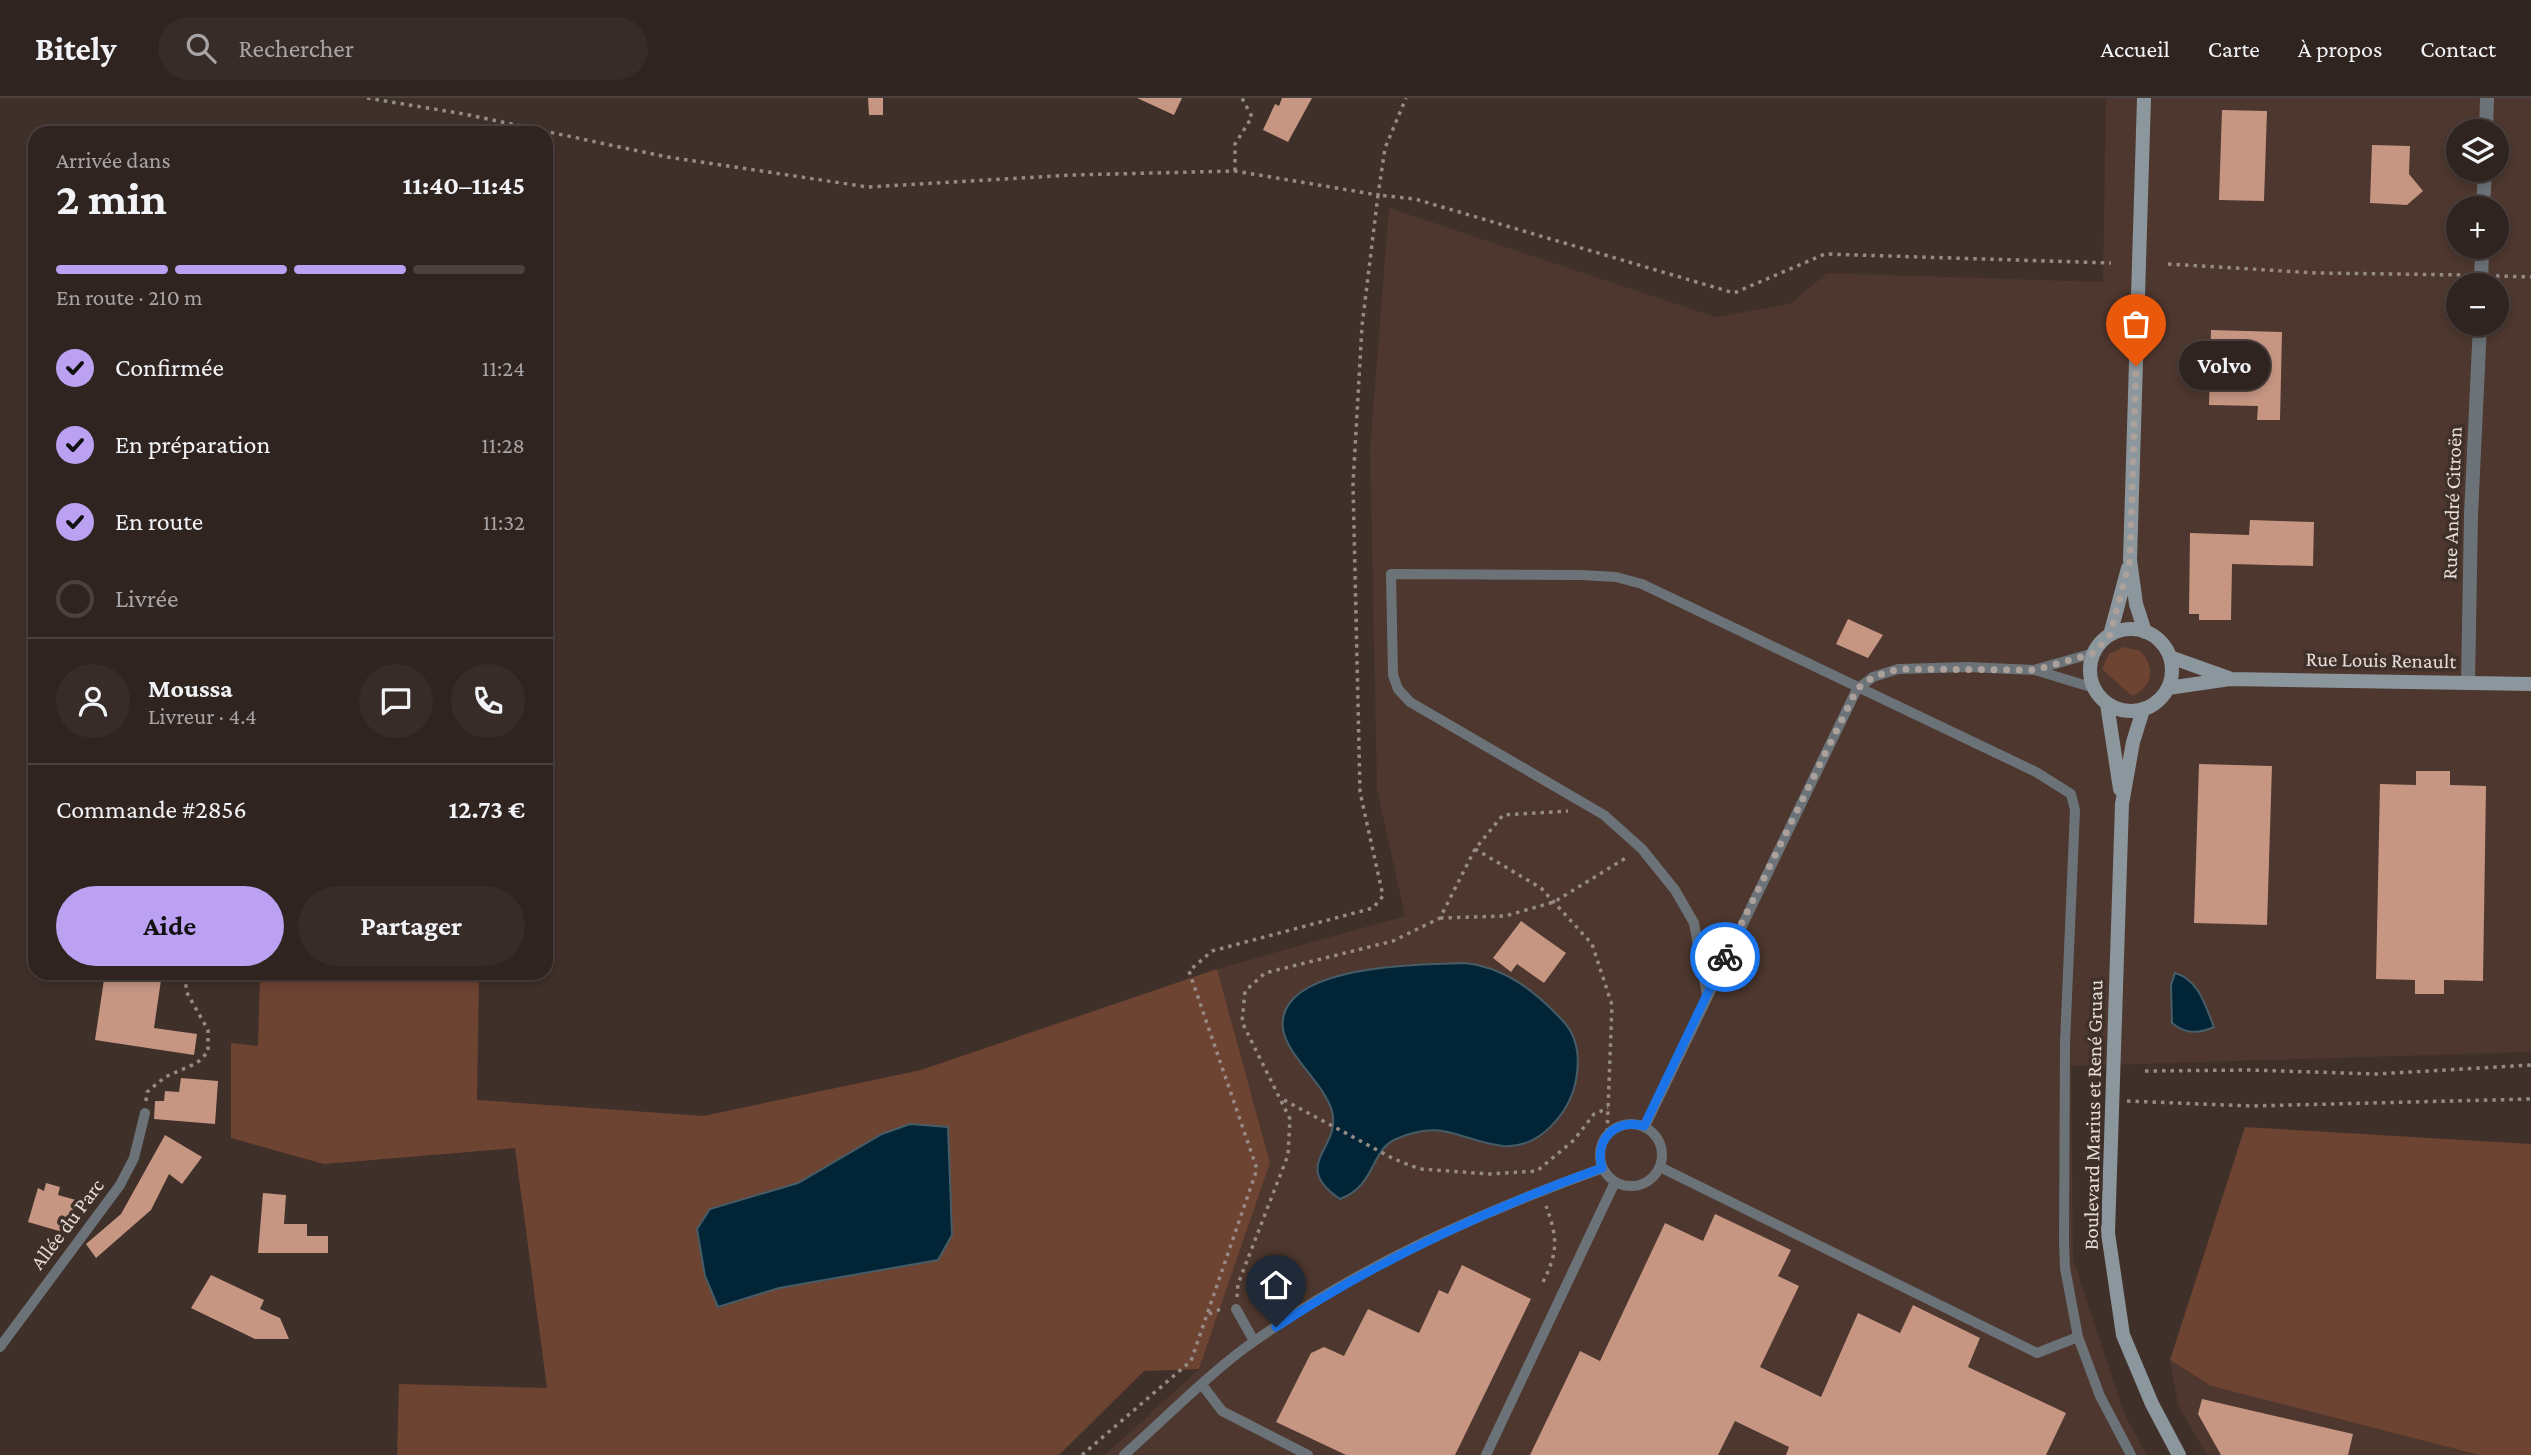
<!DOCTYPE html>
<html lang="fr">
<head>
<meta charset="utf-8">
<style>
	:root { --surface:#302420; --page:#382c29; --text:#f1f3f6; --muted:#a8a4a5; --line:#4b413e; --accent:#bca0f2 }
	body { margin:0; font-family:"Crimson Pro",serif; background:var(--page); color:var(--text); height:100vh; display:flex; flex-direction:column; font-size:26px; white-space:nowrap }
	* { box-sizing:border-box; margin:0 }
	p { font-size:23px; color:var(--muted) }
	.icon { flex:none; width:38px; height:38px; fill:none; stroke:currentColor; stroke-width:2; stroke-linecap:round; stroke-linejoin:round }
	.map { position:relative; flex:1; overflow:hidden }
	.side { position:absolute; left:28px; top:28px; width:525px; height:854px; display:flex; flex-direction:column; background:var(--surface); border-radius:21px; box-shadow:0 4px 10px #0003,0 0 0 2px var(--line) }
	.side>* { flex:none }
	.tools { position:absolute; left:2446px; top:21px; display:grid; gap:14px }
	.tools a { display:grid; place-items:center; width:63px; height:63px; border-radius:50%; background:var(--surface); box-shadow:0 4px 10px #0003,0 0 0 2px var(--line); font-size:35px }
	.pin { position:absolute; display:grid; place-items:center; width:60px; height:60px; color:#fff; margin:-72px -30px; border-radius:50% 50% 50% 0; rotate:-45deg; box-shadow:0 0 7px #0007 }
	.pin .icon { rotate:45deg }
	.courier { position:absolute; display:grid; place-items:center; width:70px; height:70px; margin:-35px; border:5px solid #1a73e8; border-radius:50%; background:#fff; color:#222; box-shadow:0 2px 9px #0007 }
	.bubble { position:absolute; height:49px; border-radius:24px; background:var(--surface); box-shadow:0 4px 10px #0003,0 0 0 2px var(--line); font-size:23px; font-weight:700; line-height:49px; text-align:center }
	.summary em { font-style:normal; font-weight:700 }
	.summary div { display:flex; flex-direction:column-reverse }
	.summary { display:flex; align-items:center; justify-content:space-between; height:119px; padding:0 28px }
	h1 { font-size:46px; font-weight:700; line-height:52px }
	.bar { display:grid; grid-template-columns:repeat(4,1fr); gap:10px 7px; align-content:center; height:84px; padding:0 28px }
	.bar i { height:9px; border-radius:5px; background:var(--line) }
	.bar .on { background:var(--accent) }
	.bar p { grid-column:span 4 }
	.line { display:flex; align-items:center; gap:18px; padding:0 28px; border-top:2px solid var(--line) }
	.line div { flex:1 }
	.round { display:grid; place-items:center; flex:none; width:74px; height:74px; border-radius:37px; background:var(--page) }
	ol { padding:0 28px; list-style:none }
	li { display:flex; align-items:center; gap:21px; height:77px }
	li p { margin-inline-start:auto }
	li .icon { padding:7px; border-radius:50%; background:var(--accent); color:#111; stroke-width:4 }
	li:last-child { color:var(--muted) }
	li i { width:38px; height:38px; border:4px solid var(--line); border-radius:50% }
	.button { display:flex; gap:14px; margin-top:auto; padding:14px 28px }
	.button a { flex:1; height:80px; border-radius:42px; background:var(--accent); color:#111; font-size:28px; font-weight:700; line-height:80px; text-align:center }
	.button a+a { background:var(--page); color:var(--text) }
	header { display:flex; align-items:center; gap:42px; box-sizing:border-box; height:98px; padding:0 35px; background:var(--surface); border-bottom:2px solid var(--line) }
	header strong { font-size:33px }
	nav { display:flex; gap:38px; margin-inline-start:auto; font-size:24px }
	.search { width:490px; height:63px; background:var(--page); display:flex; align-items:center; gap:18px; box-sizing:border-box; padding:0 24px; border-radius:38px; color:var(--muted); font-size:26px }
	.map>svg:first-child { display:block }
	.built { fill:#4d372e; fill-rule:evenodd }
	.green { fill:#6d4332 }
	.water { fill:#012537; stroke:#465c67; stroke-width:2 }
	.building { fill:#c69683 }
	.lines { fill:none; stroke-linecap:round; stroke-linejoin:round }
	.path { stroke:#968a85; stroke-width:3.5; stroke-dasharray:3.5 5; stroke-linecap:butt }
	.lane { stroke:#6c7378; stroke-width:10 }
	.street { stroke:#6c7378; stroke-width:14 }
	.secondary { stroke:#8b969d; stroke-width:14 }
	.done { stroke:#aca09b; stroke-width:7; stroke-dasharray:0 12.6 }
	.route { stroke:#1a73e8; stroke-width:9 }
	.labels { text-anchor:middle; stroke-width:7; stroke-linejoin:round; paint-order:stroke }
	.street-label { font-size:21px; fill:#e6dcd8; stroke:#40302a }
</style>
</head>
<body>
<header>
<strong>Bitely</strong>
<div class="search"><svg class="icon" aria-label="search" viewBox="0 0 24 24"><circle cx="10" cy="10" r="6"/><path d="M15 15l6 6"/></svg>Rechercher</div>
<nav><a>Accueil</a><a>Carte</a><a>À propos</a><a>Contact</a></nav>
</header>
<div class="map">
<svg width="2531" height="1357" viewBox="0 0 2531 1357">
	<rect width="100%" height="100%" fill="#40302a"/>
	<!-- built -->
	<path class="built" d="M2106,0h425v954l-460,14 2,193 52,157 22,39h-1042l94,-86 71,-206 -53,-194 188,-53 -28,-127 -7,-341 19,-240 326,109 75,-13 37,-31 276,9zM2459,33h38v39h-38zM2459,110h38v39h-38zM2459,187h38v39h-38z
		M2170,1262l41,26 268,69h-272l-29,-50z"/>
	<!-- green -->
	<path class="green" d="M2124,549l16,4c16,16 13,36 -8,45l-30,-27 7,-15z
		M1217,871l53,194 -71,206 -55,2 -85,84h-662l2,-71 148,4 -32,-240 -191,16 -93,-26v-95l27,3 2,-73h219l-2,127 226,16 218,-46z
		M2245,1029l286,17v311h-52l-268,-69 -41,-26z"/>
	<!-- water -->
	<path class="water" d="M1465,865c40,4 71,29 98,58 15,16 17,37 13,59 -6,32 -36,69 -73,66 -44,-5 -59,-28 -107,-7 -26,11 -20,47 -56,60 -51,-35 2,-50 -8,-88 -8,-28 -45,-55 -49,-82 -8,-66 140,-64 182,-66z
		M2175,875c24,7 30,32 39,54 -16,7 -29,7 -42,-4l-1,-38z
		M910,1026l38,3 4,108 -14,25 -159,28 -61,19 -13,-31 -8,-47 13,-20 88,-26 84,-49z"/>
	<!-- building -->
	<path class="building" d="M868,0h15v17h-14z
		M1137,0h45l-8,17z
		M1282,0h30l-24,44 -25,-12 12,-26 4,2z
		M2222,12l45,1 -3,90 -45,-1z
		M2372,47l38,1 -1,28 14,17 -16,14 -37,-2z
		M2211,232l71,2 -2,88h-23l1,-14 -49,-1z
		M2250,422l64,2 -1,44 -81,-2 -1,56h-32v-6h-10l1,-81 59,2z
		M1848,521l35,16 -15,23 -32,-14z
		M2199,666l73,2 -5,159 -73,-2z
		M2416,673h34v14l36,1 -3,195 -39,-1v14h-29v-14l-39,-1 4,-195 36,1z
		M1521,823l45,32 -22,30 -27,-19 -6,8 -18,-14z
		M105,875h57l-8,55 43,6 -3,21 -99,-15z
		M181,980l37,3 -3,43 -61,-5 1,-18h9l1,-10 14,1z
		M165,1037l37,22 -20,27 -13,-10 -18,36 -55,48 -10,-14 35,-30z
		M46,1085l14,4 -2,8 18,5 -10,33 -38,-11 10,-34 6,3z
		M263,1095l23,2 -2,29h23v12h21v17h-70z
		M1715,1116l76,36 -13,26 21,10 -39,81 61,30 37,-84 42,20 13,-28 67,33 -12,29 98,46 -20,42h-260l3,-8 -54,-26 -17,34h-188l50,-104 20,10 65,-138 38,18z
		M1462,1167l69,34 -76,156h-109l-70,-33 35,-69 13,-6 20,9 24,-47 51,24 20,-43 9,4z
		M211,1177l53,25 -4,9 20,9 9,21h-34l-64,-31z
		M2202,1301l151,35 -5,21h-127l-23,-41z"/>
	<g class="lines">
		<!-- path -->
		<path class="path" d="M367,0l97,16 203,43 201,30 203,-12 164,-4 143,24 7,-47 21,-50
			M1235,73v-27l17,-27 -10,-19
			M2168,166l149,9 150,2
			M2496,178l35,1
			M1475,751l66,39 51,56 20,61 -5,130
			M1440,820l65,-2 49,-14 75,-46
			M2145,973l104,-1 127,4 155,-9
			M1284,1002l110,59 26,10 70,5 47,-3 37,-31 20,-26 14,-6
			M146,1003l1,-9 18,-15 32,-14 11,-11v-22l-22,-39v-18
			M2127,1003l124,5 280,-7
			M1543,1184c15,-30 15,-44 3,-76
			M1237,1199l1,-13 50,-129 2,-36 -48,-97 3,-31 20,-18 128,-32 47,-23 35,-69 28,-34 65,-4
			M1209,1216l14,-6
			M1082,1357l109,-94 66,-192 -68,-198 23,-20 161,-43 10,-12 -23,-104 -7,-308 9,-158 16,-131 37,4 319,94 91,-39 286,9"/>
		<!-- lane -->
		<path class="lane" d="M2037,571l57,-16
			M1707,897l-13,-72 -19,-33 -33,-41 -38,-34 -194,-113 -12,-13 -5,-14 -2,-101 190,1 35,2 26,7 394,188 35,22 4,16 -10,233 -1,200 1,25 13,69
			M1600 1057a31 31 0 1 1 62 0a31 31 0 1 1-62 0Z
			M1645,1028l212,-437 16,-12 25,-8 70,-2 67,3 59,18
			M1660,1069l377,186 41,-16 22,59 31,59
			M1236,1211l18,32
			M0,1249l120,-162 14,-27 11,-45
			M1203,1288l19,25 86,44
			M1124,1357c42,-37 87,-84 132,-115 106,-75 225,-128 347,-172
			M1486,1357l129,-273"/>
		<!-- street -->
		<path class="street" d="M2486,33l1,-33
			M2483,110l2,-38
			M2481,187l1,-38
			M2468,585l3,-168 9,-191"/>
		<!-- secondary -->
		<path class="secondary" d="M2144,0l-14,462 6,44 9,28
			M2090 572a41 41 0 1 1 82 0a41 41 0 1 1-82 0Z
			M2110,537l18,-67
			M2170,559l59,21
			M2168,590l62,-9 301,5
			M2107,606l13,85
			M2143,612l-10,32 -11,62 -14,429 15,102 29,69 27,51"/>
	</g>
	<g class="lines">
		<!-- done -->
		<path class="done" d="M1725,859l132,-268 16,-12 25,-8 137,1 59,-17 16,-18 20,-75 6,-194"/>
		<!-- route -->
		<path class="route" d="M1276,1229c102,-67 211,-118 326,-159 -8,-29 14,-50 42,-42l81,-169"/>
	</g>
	<g class="labels">
		<!-- street labels -->
		<g class="street-label">
			<text transform="translate(2452 405) rotate(-88)" y="7">Rue André Citroën</text>
			<text transform="translate(2381 562) rotate(1)" y="7">Rue Louis Renault</text>
			<text transform="translate(2093 1017) rotate(-89)" y="7">Boulevard Marius et René Gruau</text>
			<text transform="translate(67 1126) rotate(-53)" y="7">Allée du Parc</text>
		</g>
	</g>
</svg>
<div class="tools">
<a><svg class="icon" aria-label="layers" viewBox="0 0 24 24"><path d="M12 4l9 5-9 5-9-5zM3 14l9 5 9-5"/></svg></a>
<a>+</a>
<a>−</a>
</div>
<div class="pin" style="left:2136px;top:268px;background:#ea580c"><svg class="icon" aria-label="bag" viewBox="0 0 24 24"><path d="M5 8h14l-1 12H6zM9 8a3 3 0 0 1 6 0"/></svg></div>
<div class="pin" style="left:1276px;top:1229px;background:#1f2937"><svg class="icon" aria-label="home" viewBox="0 0 24 24"><path d="M3 11l9-7 9 7M6 9v11h12V9"/></svg></div>
<div class="courier" style="left:1725px;top:859px"><svg class="icon" aria-label="bike" viewBox="0 0 24 24"><circle cx="6" cy="16" r="4"/><circle cx="18" cy="16" r="4"/><path d="M6 16l4-8h5l3 8M10 8l3 8H6M13 5h3"/></svg></div>
<div class="bubble" style="left:2179px;top:243px;width:91px">Volvo</div>
<section class="side">
<div class="summary"><div><h1>2 min</h1><p>Arrivée dans</p></div><em>11:40–11:45</em></div>
<div class="bar"><i class="on"></i><i class="on"></i><i class="on"></i><i></i><p>En route · 210 m</p></div>
<ol>
<li><svg class="icon" aria-label="check" viewBox="0 0 24 24"><path d="M5 12l5 5 9-10"/></svg>Confirmée<p>11:24</p></li>
<li><svg class="icon" aria-label="check" viewBox="0 0 24 24"><path d="M5 12l5 5 9-10"/></svg>En préparation<p>11:28</p></li>
<li><svg class="icon" aria-label="check" viewBox="0 0 24 24"><path d="M5 12l5 5 9-10"/></svg>En route<p>11:32</p></li>
<li><i></i>Livrée</li>
</ol>
<div class="line" style="height:126px"><a class="round"><svg class="icon" aria-label="person" viewBox="0 0 24 24"><circle cx="12" cy="8" r="4"/><path d="M4 21q1-7 8-7t8 7"/></svg></a><div><b>Moussa</b><p>Livreur · 4.4</p></div><a class="round"><svg class="icon" aria-label="chat" viewBox="0 0 24 24"><path d="M4 5h16v11H9l-5 4z"/></svg></a><a class="round"><svg class="icon" aria-label="phone" viewBox="0 0 24 24"><path d="M5 4h4l2 5-3 2q2 4 5 5l2-3 5 2v4C11 20 4 13 5 4z"/></svg></a></div>
<div class="line" style="height:91px"><div>Commande #2856</div><b>12.73 €</b></div>
<div class="button"><a>Aide</a><a>Partager</a></div>
</section>
</div>
</body>
</html>
